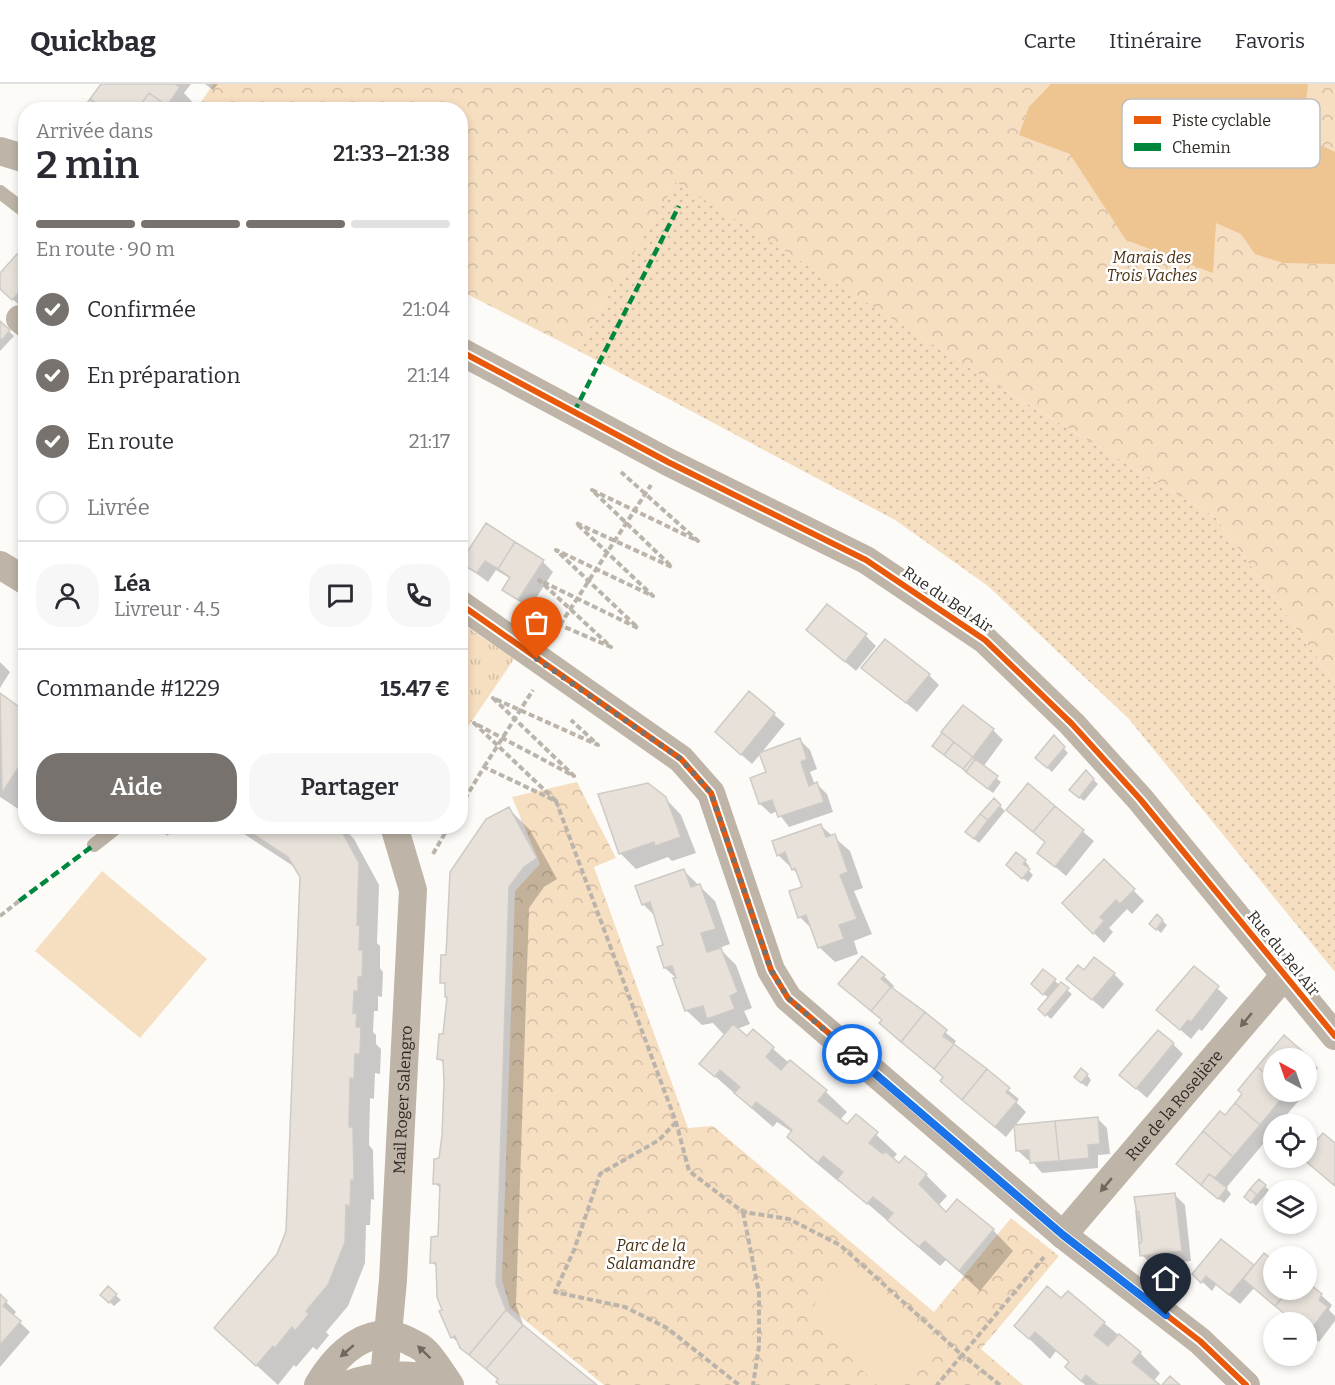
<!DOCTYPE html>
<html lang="fr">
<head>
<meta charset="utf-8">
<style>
	:root { --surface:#fff; --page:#f7f7f7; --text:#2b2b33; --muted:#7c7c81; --line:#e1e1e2; --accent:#77726d }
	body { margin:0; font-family:Bitter,serif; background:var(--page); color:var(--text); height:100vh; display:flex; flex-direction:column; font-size:22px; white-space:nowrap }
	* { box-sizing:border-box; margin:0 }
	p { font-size:20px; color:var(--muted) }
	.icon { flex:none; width:33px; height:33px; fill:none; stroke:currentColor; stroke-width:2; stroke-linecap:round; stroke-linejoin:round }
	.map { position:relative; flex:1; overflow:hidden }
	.details { position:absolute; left:18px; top:18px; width:450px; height:732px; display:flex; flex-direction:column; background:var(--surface); border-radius:24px; box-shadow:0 3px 9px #0003 }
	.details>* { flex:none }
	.needle { width:39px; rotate:320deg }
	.buttons { position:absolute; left:1263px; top:964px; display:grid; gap:12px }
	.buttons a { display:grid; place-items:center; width:54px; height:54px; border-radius:50%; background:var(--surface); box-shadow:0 3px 9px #0003; font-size:30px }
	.pin { position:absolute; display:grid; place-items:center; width:51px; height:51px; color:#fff; margin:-62px -26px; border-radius:50% 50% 50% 0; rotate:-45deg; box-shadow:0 0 6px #0007 }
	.pin .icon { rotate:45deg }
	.courier { position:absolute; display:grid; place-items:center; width:60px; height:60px; margin:-30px; border:4px solid #1a73e8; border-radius:50%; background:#fff; color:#222; box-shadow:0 2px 8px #0007 }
	.headline em { font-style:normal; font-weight:600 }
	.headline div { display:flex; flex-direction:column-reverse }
	.headline { display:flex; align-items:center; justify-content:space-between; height:102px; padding:0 18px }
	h1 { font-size:39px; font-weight:600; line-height:45px }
	.bar { display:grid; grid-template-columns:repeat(4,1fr); gap:9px 6px; align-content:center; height:72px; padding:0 18px }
	.bar i { height:8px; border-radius:4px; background:var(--line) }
	.bar .active { background:var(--accent) }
	.bar p { grid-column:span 4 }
	.line { display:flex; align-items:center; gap:15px; padding:0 18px; border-top:2px solid var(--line) }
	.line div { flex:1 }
	.round { display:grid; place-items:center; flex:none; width:63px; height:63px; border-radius:24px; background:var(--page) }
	ol { padding:0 18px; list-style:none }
	li { display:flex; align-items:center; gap:18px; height:66px }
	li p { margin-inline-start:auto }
	li .icon { padding:6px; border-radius:50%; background:var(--accent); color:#fff; stroke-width:4 }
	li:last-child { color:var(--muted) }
	li i { width:33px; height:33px; border:3px solid var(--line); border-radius:50% }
	.button { display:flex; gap:12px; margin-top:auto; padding:12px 18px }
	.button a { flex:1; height:69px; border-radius:24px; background:var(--accent); color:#fff; font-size:24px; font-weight:600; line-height:69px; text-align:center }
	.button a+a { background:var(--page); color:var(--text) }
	header { display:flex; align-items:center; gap:36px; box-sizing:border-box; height:84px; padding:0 30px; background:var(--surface); border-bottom:2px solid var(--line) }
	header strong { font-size:28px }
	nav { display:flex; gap:33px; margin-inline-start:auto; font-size:21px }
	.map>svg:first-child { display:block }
	.grass { fill:url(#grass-tufts) }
	.park { fill:url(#park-crowns) }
	.garden { fill:url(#garden-dots) }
	.pitch { fill:#f6dec1 }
	.water { fill:#eec490 }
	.shadow { fill:#0003 }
	.building { fill:#e7e1da; stroke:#cecac5; stroke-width:1.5 }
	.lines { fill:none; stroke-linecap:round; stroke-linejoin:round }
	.path { stroke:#bbb4ab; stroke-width:4; stroke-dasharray:6 3; stroke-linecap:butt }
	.lane { stroke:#beb4a7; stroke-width:14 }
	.street { stroke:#beb4a7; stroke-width:28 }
	.quiet { stroke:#00873e; stroke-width:4.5; stroke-dasharray:9 4.5; stroke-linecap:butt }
	.cycleway-casing { stroke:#fff; stroke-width:10 }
	.cycleway { stroke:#e8590c; stroke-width:6 }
	.oneway { fill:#6f685e }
	.done { stroke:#77726d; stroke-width:6; stroke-dasharray:0 10.8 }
	.route { stroke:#1a73e8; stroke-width:8 }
	.labels { text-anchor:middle; stroke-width:5; stroke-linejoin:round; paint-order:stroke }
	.park-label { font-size:16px; font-style:italic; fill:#483011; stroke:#fff }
	.street-label { font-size:16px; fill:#2f2922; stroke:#fff }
	.key { fill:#fff; stroke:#c1bfbd; stroke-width:1.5 }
	.key-label { font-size:16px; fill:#2f2922 }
</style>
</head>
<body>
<header>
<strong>Quickbag</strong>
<nav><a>Carte</a><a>Itinéraire</a><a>Favoris</a></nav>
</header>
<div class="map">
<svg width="1335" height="1301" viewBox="0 0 1335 1301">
	<defs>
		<pattern id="grass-tufts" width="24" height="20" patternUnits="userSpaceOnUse" patternTransform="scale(1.5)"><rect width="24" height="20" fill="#f6dec1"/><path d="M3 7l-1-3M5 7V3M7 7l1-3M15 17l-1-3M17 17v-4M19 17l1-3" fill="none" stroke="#d3bea6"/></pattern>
		<pattern id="park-crowns" width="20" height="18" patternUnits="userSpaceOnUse" patternTransform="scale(1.5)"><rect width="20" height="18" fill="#f6dec1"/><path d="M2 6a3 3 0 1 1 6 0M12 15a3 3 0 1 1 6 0" fill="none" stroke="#d3bea6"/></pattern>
		<pattern id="garden-dots" width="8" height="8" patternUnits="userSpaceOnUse" patternTransform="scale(1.5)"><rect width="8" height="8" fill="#f6dec1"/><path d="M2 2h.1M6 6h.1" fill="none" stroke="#d3bea6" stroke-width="1.8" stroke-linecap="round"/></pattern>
	</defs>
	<rect width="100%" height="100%" fill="#fdfbf8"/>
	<!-- grass -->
	<path class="grass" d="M461,539l53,36 -53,78z"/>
	<!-- park -->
	<path class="park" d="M213,0h1122v598l-120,-165 -209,-126 -330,-208 -99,167 -116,-59 -1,-181h-264z
		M577,698l39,76 -22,9 94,261 25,-2 221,186 77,-94 48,38 -78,93 42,36h-419l-94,-77 -8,-28 13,-389 25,-27 -28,-67z"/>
	<!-- garden -->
	<path class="garden" d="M676,98l330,209 209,126 120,165v290l-207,-254 -140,-132 -93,-66 -318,-170z"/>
	<!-- pitch -->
	<path class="pitch" d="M102,787l105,88 -67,79 -105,-87z
		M853,1184l80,80 -38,37h-18l-71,-72z"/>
	<!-- water -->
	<path class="water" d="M1051,0h257l-6,53 33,15v112l-52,-1 -28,-9 -14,-20 -25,-11 -3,50 -87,-33 -56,-86 -51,-19 10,-28z"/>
	<!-- shadow -->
	<path class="shadow" d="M103,0h88l-7,9 15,16 -102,1z
		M205,0h13l-5,6z
		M26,179v43l-3,3 -23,-22v-12z
		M0,239l14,13 -14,15z
		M487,441l56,37 10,10 -24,37 -25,-19 7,-11 -15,-9 -8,12 -26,-19z
		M808,546l58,6 10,10 -20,25z
		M0,578l10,10 -10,16z
		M863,584l66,7 10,10 -22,27z
		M749,609l36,31 -33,40 -25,-22z
		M0,611l19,13 7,-10v110l-3,4 -23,-15z
		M993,646l10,10 -20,27 18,15 -8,11 -59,-47 10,-13z
		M1054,654l14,15 -16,19 -10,-9z
		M800,656l10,10 7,19 -7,3 5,13 2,-1 10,10 6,18 -44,15 -12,-16 -6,3 -11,-10 8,-31z
		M1086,688l12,12 -14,17 -9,-7z
		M1028,701l66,56 -28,35 -27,-23 8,-10z
		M665,714l16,17 15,38 -24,8 -4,-4 -32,12 -16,-16z
		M994,716l11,11 -26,32 -7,-6z
		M509,725l21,21 27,49 -13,8 -15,21 -13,397 8,22 71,58h-92l-51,-48 -8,-26 -7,-44 -5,-5 7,-24 2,-49 -6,-6 8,-48 2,-71 -6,-5 6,-23 3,-37 -1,-12 -5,-5 6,-26z
		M159,742h19l-11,10z
		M232,742h110l12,13 25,46 -2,58 3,3v22l3,4 -1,25 -4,-1v15h-4l-1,21 3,3v9l5,5 -1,25 -5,-1 -1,26 -4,-1 -1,47 4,5 1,50 -3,-1 -1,26h-4l-1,38 -17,43 -22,26 3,3 -12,15 -4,-3 -17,20 -2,-2 -16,20 -62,-57 63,-73 9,-24 13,-354 -5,-9z
		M821,742l29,25 13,37 -9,3 18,43 -18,7 4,13 -23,8 -16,-15 -5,-16 -14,-14 4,-29 -4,-12 -22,-21z
		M1025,777l4,5 -2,3 6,6 -5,7 -16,-12z
		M1104,777l40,40 -12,13 -5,-5 -18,19 4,4 -9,11 -40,-40z
		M684,787l31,30 15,43 -11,4 17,17 16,43 -8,3 6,13 -13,5 10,9 6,-7 36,32 1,-1 36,30 21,20 -7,8 7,6 9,-10 41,38 -4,5 6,6 6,-7 21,17 21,21 -9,10 8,8 47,16 20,21 -33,40 -34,-31 -6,6 -100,-86 -1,2 -30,-25 -20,-20 3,-5 -15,-10 -4,5 -72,-63 24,-28 -12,-13 -11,2 -16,-15 -11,-33 -10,-9v-22l-8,-28 -14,-14z
		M1157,832l10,9 -6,8 -10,-9z
		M1194,884l34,30 -26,33 -3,-2 -8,10 -33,-29z
		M1043,888l29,22 -21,25 -11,-10 9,-11 -12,-9z
		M1084,888l30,2 10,10 -21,25 -35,-30z
		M884,892l10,10 -2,3 64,52 -3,5 66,53 -3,3 10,10 -20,25 -54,-46 -10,-10 2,-3 -53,-45 -8,-12 -43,-37z
		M1284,953l34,31 -7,10 4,3 -9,10v-32h-32v33h32l-28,33h-4v6l-48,57 5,6 -7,9 -36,-29 38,-57z
		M1173,960l10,10 -36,44 -26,-23z
		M1087,991l4,5 -4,7 -7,-5z
		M1097,1034l10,10 3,26 -12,1v13l-56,5 -11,-13h-3l-11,-10z
		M1259,1097l10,9 -13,16 -10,-9z
		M1174,1110l11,11 6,56 -39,4 -10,-10z
		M1221,1158l33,25 20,23 47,5 11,10 -3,5 6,6v5l-16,21 -13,-10v-9h-10l-42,-35 -14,16 -24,-19 -4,6 -18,-17z
		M108,1204l13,12 -7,6 -12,-11z
		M0,1212l16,16 -3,4 17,16 -30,35z
		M1062,1216l42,23 36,30 20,20 -7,9 4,3h-72l-18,-18 3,-4 -14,-12 -6,8 -34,-33z"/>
	<!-- building -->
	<path class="building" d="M101,0h74l5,3 -13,19 -18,-13 -12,17h-35l-12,-11z
		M149,9l18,13 -3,4h-27z
		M90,15l10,7 2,4h-5l-10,-7z
		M17,170l9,7v24l-14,15 -12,-11v-16z
		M26,201v15l-8,-7z
		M0,237l10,9 -8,10 -2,-2z
		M26,281v13l-7,-6z
		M486,439l29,19 -17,27 -13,-8 -8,12 -17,-10z
		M515,458l29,18 -26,40 -16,-10 8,-13 -12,-8z
		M827,520l40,30 -22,28 -39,-32z
		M885,555l45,35 -24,29 -45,-35z
		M749,607l26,22 -34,42 -26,-23z
		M0,609l18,13 8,-11v74l-6,-4 -18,28z
		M963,621l31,24 -21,28 -32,-25z
		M942,649l12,9 -10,13 -12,-9z
		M1054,651l11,12 -18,21 -12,-10z
		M800,654l7,21 -6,3 8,24 8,-4 7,20 -46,15 -6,-17 -13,4 -9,-26 16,-6 -7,-19z
		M954,658l19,15 -10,12 -19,-14z
		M973,673l2,2 -9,13 -3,-3z
		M975,675l23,17 -10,13 -22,-17z
		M1086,686l8,9 -15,19 -10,-8z
		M648,699l18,14 15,40 -26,9 -1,-4 -35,12 -21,-60z
		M1028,699l27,23 -22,26 -27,-22z
		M994,714l7,7 -13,15 -8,-6z
		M1055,722l29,24 -29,37 -18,-14 8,-11 -12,-10z
		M509,723l28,51 -13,9 -15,20 -13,397 10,26 -37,45 -9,-7 -5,-12 -4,2 -12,-27 3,-1 -5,-13 -1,-34h-6l1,-26 7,-1 2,-52h-7l1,-25 5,-1 3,-23 2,-53 -1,-22 -6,-1 2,-25h4l4,-37h-2v-14h-5l1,-28h5l4,-83 36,-53z
		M980,730l8,6 -14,19 -9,-7z
		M821,740l5,13 9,-3 13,38 -8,3 17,44 -18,6 5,14 -26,9 -12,-33 -8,3 -9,-27 13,-4 -7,-19 -3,2 -7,-18 -8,4 -5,-15z
		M241,742h98l20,37 -2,62 3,-1 -1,26h4l-1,27h-4v14h-4l-1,22 4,-1 -1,15h5l-1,27h-5l-1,25 -4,-1 -1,49h4l1,53h-3l-1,26 -4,-1 -1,37 -17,43 -22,26 3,3 -14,17 -3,-4 -17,21 -2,-2 -17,20 -42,-38 63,-74 9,-23 14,-354 -12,-20z
		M1016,768l10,8 -3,4 7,5 -8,10 -16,-14z
		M1104,775l31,30 -15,15 -4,-4 -16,17 4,4 -11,13 -31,-31z
		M684,785l7,18 9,-3 16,45 -15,4 6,19 14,-4 17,44 -8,4 5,13 -28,10 -4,-13 -18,5 -12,-33h3l-4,-12 -8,2 -7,-21 6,-2 -13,-43 -8,3 -7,-19z
		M1157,830l6,6 -7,10 -7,-6z
		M862,872l23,19 -4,4 10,8 -20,24 -33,-27z
		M1094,873l21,16 -23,27 -26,-21 12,-14 6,5z
		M1194,882l25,20 -28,36 -3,-2 -8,10 -24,-20z
		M1043,885l13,10 -13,16 -12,-11z
		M1061,898l8,6 -24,28 -7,-7z
		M891,903l34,25 -24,30 -22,-19 3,-3 -11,-9z
		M925,928l22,18 -4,6 11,8 -20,25 -33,-27z
		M733,940l14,12 6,-7 21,18 -8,10 15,13 9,-10 37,30 -9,11 29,23 9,-10 22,18 -9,11 14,11 2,-3 14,12 6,-7 22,18 -8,10 27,28 11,-13 37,30 -35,42 -34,-30 -6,6 -32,-27 6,-7 -20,-16 -6,7 -30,-25 6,-7 -20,-16 -5,7 -31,-26 5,-7 -9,-8 -27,-20 -4,6 -18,-15 6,-6 -20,-17 -5,7 -16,-13z
		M1158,946l16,13 -38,46 -17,-14z
		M1284,951l25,22 -3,3 -32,-1v21l-17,-13z
		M954,960l33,25 -25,31 -22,-19 3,-4 -9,-8z
		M1257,983l17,13v12h13l-27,33 -25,-22 7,-9 -4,-4z
		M1081,984l7,6 -7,9 -7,-6z
		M987,985l23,19 -4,4 11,9 -22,26 -33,-27z
		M1235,1019l25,22 -27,32 -30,-26 17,-20 5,4z
		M1098,1033l2,27 -12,1 1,13 -30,3 -4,-40z
		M1055,1037l4,40 -29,2 -1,-13 -13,1 -2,-26z
		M1203,1047l30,26 -18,21 -6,-4 -8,11 -25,-21z
		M1323,1049l12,10v43l-33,-28h4v-6z
		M1209,1090l18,14 -9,11 -17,-14z
		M1259,1095l7,6 -9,10 -7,-6z
		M1250,1105l7,6 -6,8 -7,-6z
		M1175,1109l7,58 -42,5 -1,-12 3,-3 -8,-44z
		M1136,1127l3,1 3,29 -3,3z
		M1221,1155l33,26 -25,30 -23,-19 -5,7 -9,-9z
		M1264,1169l10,8v29h15l-14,16 -32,-27z
		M1306,1197l16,13 -3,6 9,7 -20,26 -2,-10h-10l-21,-17 14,-16h17z
		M108,1202l9,8 -8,9 -9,-8z
		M1047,1202l14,12 7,-7 37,31 -11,13 14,11 11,-12 22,18 -9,10 28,23h-62l-12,-10 -5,6 -16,-14 4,-5 -34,-30 -6,7 -15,-13z
		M0,1210l7,7 -4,5 18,15 -21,24z
		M506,1226l17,15 -37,44 -17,-14z
		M523,1241l74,60h-97l-4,-3 2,-3 -12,-10z
		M1170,1292l10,9h-18z"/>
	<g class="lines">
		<!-- path -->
		<path class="path" d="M560,541l91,-140
			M553,551l7,-10 51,22 -72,-67 99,48 -82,-78 97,46 -77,-73 96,44 -80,-77 106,51 -77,-69
			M484,683l49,-77
			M556,717l-82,-78 100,53 -81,-78 105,47 -27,-25
			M460,723l24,-40 72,34 120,321 13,49 54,41 46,7 51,26 122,110 -25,30
			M433,770l16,-28
			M0,832l19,-15
			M676,1038l-17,18 -59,34 -26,76 -19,42 70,15 42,21 72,57
			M743,1128l16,81v53l-6,39
			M1000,1301l-38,-30 82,-98"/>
		<!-- lane -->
		<path class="lane" d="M0,108l26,20
			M94,761l24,-19"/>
		<!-- street -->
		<g class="street">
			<path d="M0,67l26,8"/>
			<path d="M20,235l6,5"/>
			<path d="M460,267l208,111 198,98 119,80 87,84 68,75 195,237"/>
			<path d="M0,481l26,16"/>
			<path d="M460,520l221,155 30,34 60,177 17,28 275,237 137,106 46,44"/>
			<path id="s1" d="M1063,1151l221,-259"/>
			<path id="s2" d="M384,1293l9,-97 20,-390 -19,-64"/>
			<path d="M318,1301c19,-32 52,-64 91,-44 5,3 12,5 16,10 10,10 17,23 25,34"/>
			<path d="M347,1301c24,-10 75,-15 98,0"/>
		</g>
		<!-- quiet -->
		<path class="quiet" d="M574,328l105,-206
			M19,817l75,-56"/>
		<defs>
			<path id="cycleway" d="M460,267l208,111 198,98 119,80 87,84 68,75 195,237
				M460,520l221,155 30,34 60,177 17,28 275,237 137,106 46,44"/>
		</defs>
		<!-- cycleway casing -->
		<use href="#cycleway" class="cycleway-casing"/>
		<!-- cycleway -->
		<use href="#cycleway" class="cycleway"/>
	</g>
	<!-- one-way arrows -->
	<defs><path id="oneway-solid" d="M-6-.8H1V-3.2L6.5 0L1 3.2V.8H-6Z" transform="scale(1.5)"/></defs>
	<g class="oneway">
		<use href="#oneway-solid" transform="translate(1246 936) rotate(130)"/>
		<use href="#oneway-solid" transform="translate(1106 1101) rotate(130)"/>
		<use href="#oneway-solid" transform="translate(347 1267) rotate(139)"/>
		<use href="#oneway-solid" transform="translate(424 1268) rotate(-136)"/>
	</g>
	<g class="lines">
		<!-- done -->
		<path class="done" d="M537,575l144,100 30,34 60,177 17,28 64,56"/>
		<!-- route -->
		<path class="route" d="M852,970l211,181 103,80"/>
	</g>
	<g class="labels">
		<!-- park labels -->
		<g class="park-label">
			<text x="1152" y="179">Marais des<tspan x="1152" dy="18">Trois Vaches</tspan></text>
			<text x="651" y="1167">Parc de la<tspan x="651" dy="18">Salamandre</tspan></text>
		</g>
		<!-- street labels -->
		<g class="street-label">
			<text transform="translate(948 515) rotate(34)" y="6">Rue du Bel Air</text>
			<text transform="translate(1284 869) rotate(51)" y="6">Rue du Bel Air</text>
			<text dy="6" stroke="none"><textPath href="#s2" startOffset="278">Mail Roger Salengro</textPath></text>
			<text dy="6" stroke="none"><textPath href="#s1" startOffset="171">Rue de la Roselière</textPath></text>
		</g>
	</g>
	<!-- legend -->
	<rect x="1122" y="15" width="198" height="69" rx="9" class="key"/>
	<rect x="1134" y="32" width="27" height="8" fill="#e8590c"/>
	<rect x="1134" y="59" width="27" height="8" fill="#00873e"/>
	<g class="key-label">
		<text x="1172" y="42">Piste cyclable</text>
		<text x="1172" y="69">Chemin</text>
	</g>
</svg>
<div class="buttons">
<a><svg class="needle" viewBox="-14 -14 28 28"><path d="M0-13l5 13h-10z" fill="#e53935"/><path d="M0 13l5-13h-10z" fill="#7c7c81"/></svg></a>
<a><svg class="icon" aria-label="locate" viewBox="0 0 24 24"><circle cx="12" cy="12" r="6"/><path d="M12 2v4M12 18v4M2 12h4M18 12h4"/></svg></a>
<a><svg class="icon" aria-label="layers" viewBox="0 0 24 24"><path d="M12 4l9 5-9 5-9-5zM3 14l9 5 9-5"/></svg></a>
<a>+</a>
<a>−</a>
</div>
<div class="pin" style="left:537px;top:575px;background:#ea580c"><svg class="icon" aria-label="bag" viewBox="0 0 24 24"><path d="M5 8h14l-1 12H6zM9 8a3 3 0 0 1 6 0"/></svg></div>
<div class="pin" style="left:1166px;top:1231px;background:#1f2937"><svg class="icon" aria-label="home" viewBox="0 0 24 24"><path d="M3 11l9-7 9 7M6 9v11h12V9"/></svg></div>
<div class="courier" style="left:852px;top:970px"><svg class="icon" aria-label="car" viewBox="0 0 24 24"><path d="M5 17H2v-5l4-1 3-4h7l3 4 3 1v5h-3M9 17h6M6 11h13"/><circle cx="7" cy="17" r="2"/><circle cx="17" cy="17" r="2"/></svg></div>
<section class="details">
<div class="headline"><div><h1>2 min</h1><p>Arrivée dans</p></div><em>21:33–21:38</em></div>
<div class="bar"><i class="active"></i><i class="active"></i><i class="active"></i><i></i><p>En route · 90 m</p></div>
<ol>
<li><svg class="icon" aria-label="check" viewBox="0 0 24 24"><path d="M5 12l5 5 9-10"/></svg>Confirmée<p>21:04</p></li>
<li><svg class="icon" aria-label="check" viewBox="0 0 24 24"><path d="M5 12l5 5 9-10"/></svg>En préparation<p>21:14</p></li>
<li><svg class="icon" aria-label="check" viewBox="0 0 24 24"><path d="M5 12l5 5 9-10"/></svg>En route<p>21:17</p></li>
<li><i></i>Livrée</li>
</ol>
<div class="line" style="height:108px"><a class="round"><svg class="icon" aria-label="person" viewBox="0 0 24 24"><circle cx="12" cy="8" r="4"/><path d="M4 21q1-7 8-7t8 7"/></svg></a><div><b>Léa</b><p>Livreur · 4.5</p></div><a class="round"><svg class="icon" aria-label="chat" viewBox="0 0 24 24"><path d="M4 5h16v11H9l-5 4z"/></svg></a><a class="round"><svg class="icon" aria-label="phone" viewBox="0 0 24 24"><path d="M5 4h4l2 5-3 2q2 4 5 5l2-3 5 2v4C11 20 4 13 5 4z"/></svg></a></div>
<div class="line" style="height:78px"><div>Commande #1229</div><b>15.47 €</b></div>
<div class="button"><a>Aide</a><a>Partager</a></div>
</section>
</div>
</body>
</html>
